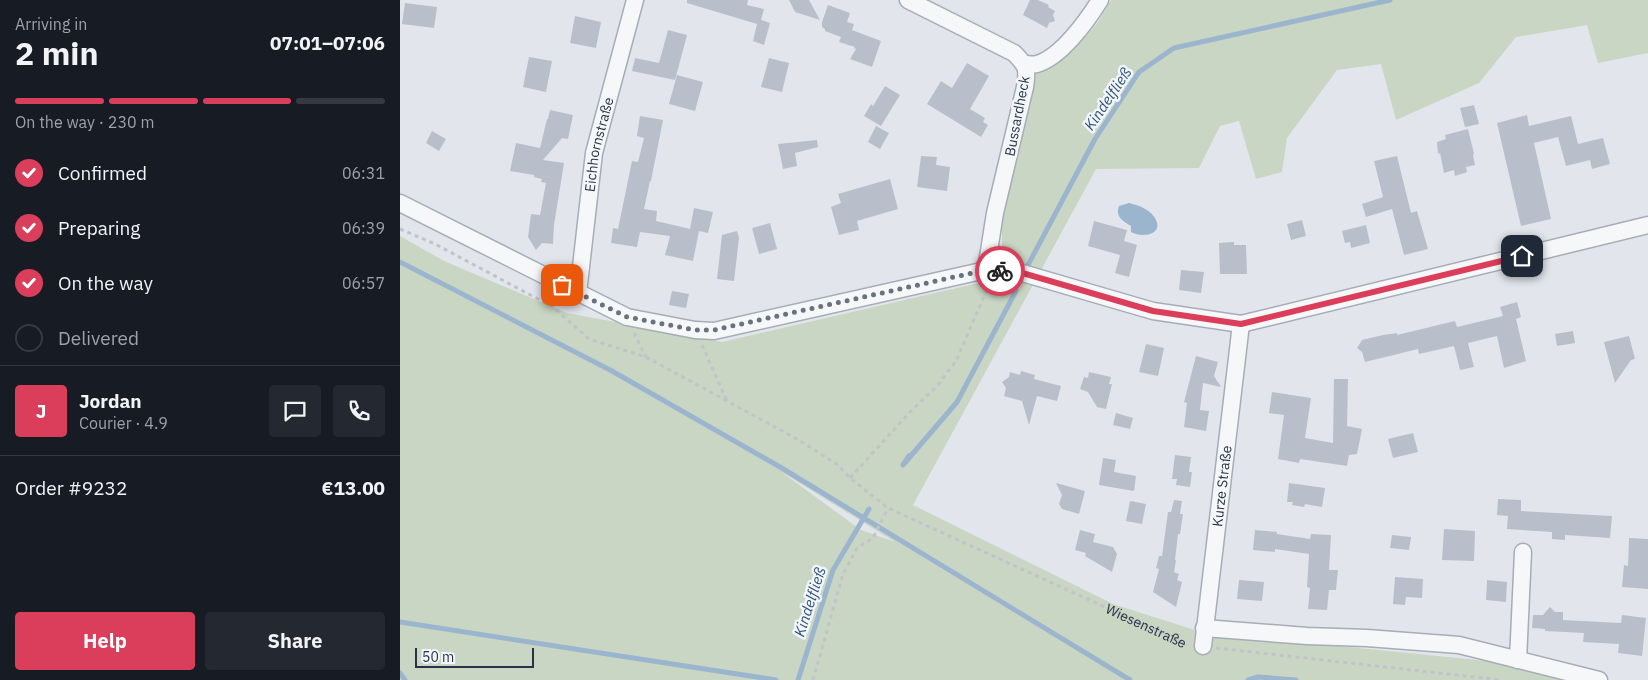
<!DOCTYPE html>
<html lang="en">
<head>
<meta charset="utf-8">
<style>
	:root { --surface:#171b24; --page:#242831; --text:#f1f3f6; --muted:#9ea1a6; --line:#363941; --accent:#da3e5a }
	body { margin:0; font-family:"IBM Plex Sans",sans-serif; background:var(--page); color:var(--text); height:100vh; display:flex; flex-direction:column; font-size:19px; white-space:nowrap }
	* { box-sizing:border-box; margin:0 }
	p { font-size:16px; color:var(--muted) }
	.icon { flex:none; width:28px; height:28px; fill:none; stroke:currentColor; stroke-width:2; stroke-linecap:round; stroke-linejoin:round }
	.map { position:relative; flex:1; overflow:hidden }
	.details { display:flex; flex-direction:column; background:var(--surface); width:400px }
	.details>* { flex:none }
	.scale { position:absolute; left:15px; bottom:12px; width:119px; box-sizing:border-box; padding-left:5px; border:2px solid #283445; border-top:0; font-size:14px; line-height:18px; white-space:nowrap; color:#283445; -webkit-text-stroke:4px #f2f5f9; paint-order:stroke }
	.pin { position:absolute; display:grid; place-items:center; width:42px; height:42px; color:#fff; margin:-21px; border-radius:10px; box-shadow:0 2px 8px #0006 }
	.courier { position:absolute; display:grid; place-items:center; width:50px; height:50px; margin:-25px; border:4px solid #da3e5a; border-radius:50%; background:#fff; color:#222; box-shadow:0 1px 6px #0007 }
	.head em { font-style:normal; font-weight:800 }
	.head div { display:flex; flex-direction:column-reverse }
	.head { display:flex; align-items:center; justify-content:space-between; height:85px; padding:0 15px }
	h1 { font-size:32px; font-weight:800; line-height:38px }
	.bar { display:grid; grid-template-columns:repeat(4,1fr); gap:8px 5px; align-content:center; height:60px; padding:0 15px }
	.bar i { height:6px; border-radius:4px; background:var(--line) }
	.bar .active { background:var(--accent) }
	.bar p { grid-column:span 4 }
	.line { display:flex; align-items:center; gap:12px; padding:0 15px; border-top:1px solid var(--line) }
	.line div { flex:1 }
	.round { display:grid; place-items:center; flex:none; width:52px; height:52px; border-radius:5px; background:var(--page) }
	ol { padding:0 15px; list-style:none }
	li { display:flex; align-items:center; gap:15px; height:55px }
	li p { margin-inline-start:auto }
	li .icon { padding:5px; border-radius:50%; background:var(--accent); color:#fff; stroke-width:4 }
	li:last-child { color:var(--muted) }
	li i { width:28px; height:28px; border:2px solid var(--line); border-radius:50% }
	.cta { display:flex; gap:10px; margin-top:auto; padding:10px 15px }
	.cta a { flex:1; height:58px; border-radius:5px; background:var(--accent); color:#fff; font-size:20px; font-weight:800; line-height:58px; text-align:center }
	.cta a+a { background:var(--page); color:var(--text) }
	main { display:flex; flex:1; min-height:0 }
	.map>svg:first-child { display:block }
	.green { fill:#c8d6c3; fill-rule:evenodd }
	.water { fill:#9bb5ce }
	.lines { fill:none; stroke-linecap:round; stroke-linejoin:round }
	.stream { stroke:#9bb5ce; stroke-width:5 }
	.building { fill:#b9bfca }
	.minor-casing { stroke:#a6adb7; stroke-width:19 }
	.path { stroke:#c0c4ca; stroke-width:3; stroke-dasharray:4 4; stroke-linecap:butt }
	.minor { stroke:#f5f7f9; stroke-width:16 }
	.done { stroke:#69727f; stroke-width:5; stroke-dasharray:0 9 }
	.route { stroke:#da3e5a; stroke-width:6 }
	.labels { text-anchor:middle; stroke-width:5; stroke-linejoin:round; paint-order:stroke }
	.street-label { font-size:14px; fill:#283445; stroke:#f2f5f9 }
	.water-label { font-size:15px; font-style:italic; fill:#2f547d; stroke:#f2f5f9 }
</style>
</head>
<body>
<main>
<section class="details">
<div class="head"><div><h1>2 min</h1><p>Arriving in</p></div><em>07:01–07:06</em></div>
<div class="bar"><i class="active"></i><i class="active"></i><i class="active"></i><i></i><p>On the way · 230 m</p></div>
<ol>
<li><svg class="icon" aria-label="check" viewBox="0 0 24 24"><path d="M5 12l5 5 9-10"/></svg>Confirmed<p>06:31</p></li>
<li><svg class="icon" aria-label="check" viewBox="0 0 24 24"><path d="M5 12l5 5 9-10"/></svg>Preparing<p>06:39</p></li>
<li><svg class="icon" aria-label="check" viewBox="0 0 24 24"><path d="M5 12l5 5 9-10"/></svg>On the way<p>06:57</p></li>
<li><i></i>Delivered</li>
</ol>
<div class="line" style="height:90px"><b class="round" style="background:var(--accent);color:#fff">J</b><div><b>Jordan</b><p>Courier · 4.9</p></div><a class="round"><svg class="icon" aria-label="chat" viewBox="0 0 24 24"><path d="M4 5h16v11H9l-5 4z"/></svg></a><a class="round"><svg class="icon" aria-label="phone" viewBox="0 0 24 24"><path d="M5 4h4l2 5-3 2q2 4 5 5l2-3 5 2v4C11 20 4 13 5 4z"/></svg></a></div>
<div class="line" style="height:65px"><div>Order #9232</div><b>€13.00</b></div>
<div class="cta"><a>Help</a><a>Share</a></div>
</section>
<div class="map">
<svg width="1248" height="680" viewBox="0 0 1248 680">
	<rect width="100%" height="100%" fill="#e2e6ec"/>
	<!-- green -->
	<path class="green" d="M711,0h537v53l-50,10 -11,-38 -71,12 -37,46 -83,37 -15,-56 -44,6 -50,68 -5,34 -26,7 -17,-58 -19,5 -21,42 -103,1 -183,336 200,99 88,28 316,32 70,16h-1187v-444l44,25 123,52 155,29 278,-64 2,-31v-30l33,-144c21,-12 43,-27 59,-46 7,-8 11,-18 17,-27zM380,471l115,71 -34,-12z"/>
	<!-- water -->
	<path class="water" d="M729,203c9,2 23,7 27,17 7,15 -14,18 -25,12v-6c-8,-5 -16,-9 -12,-20z"/>
	<g class="lines">
		<!-- stream -->
		<path class="stream" d="M0,262l212,109 168,96 350,213
			M628,265l67,-126 44,-67 35,-24 216,-48
			M509,456l-6,9 54,-63 59,-111
			M0,622l376,58
			M0,673l5,7
			M398,680l35,-110 36,-61
			M848,680l10,-3 38,3"/>
	</g>
	<!-- building -->
	<path class="building" d="M287,0h61l-1,5 17,4 -3,11 9,3 -6,22 -11,-4 4,-17 -70,-21z
		M389,0h20l11,20 -25,-8z
		M630,0h8l11,5 -1,2 7,4 -2,4 2,6 -6,2 -2,5 -24,-13z
		M5,3l32,4 -3,21 -32,-4z
		M428,5l22,8 -3,9 7,2 -2,6 29,11 -9,26 -22,-8 6,-10 -2,-1 1,-1 -16,-5 2,-5 -16,-6v-2l-3,-2v-5z
		M175,16l26,6 -5,26 -26,-5z
		M268,30l19,5 -12,45 -43,-9 3,-13 24,5z
		M129,57l23,4 -6,31 -23,-5z
		M369,58l20,5 -7,29 -21,-5z
		M567,63l22,13 -19,33 15,9 -2,4 5,3 -7,12 -54,-33 14,-23 11,7z
		M277,75l26,7 -8,29 -26,-7z
		M485,86l15,9 -19,31 -17,-10 7,-12 2,2z
		M1074,105l5,19 -14,3 -5,-19z
		M150,110l23,5 -5,24 -6,-1 -19,22 21,3 -10,62 -1,19 -11,-1 -6,7 -8,-13 3,-23 9,1 6,-32 -5,-1 1,-3 -8,-2v-2l-24,-4 6,-28 24,5 7,-29h1z
		M1127,115l2,11 42,-10 7,28 25,-6 7,26 -18,5 -2,-9 -24,6 -8,-29 -24,6 17,76 -30,7 -24,-103z
		M240,116l23,4 -12,61h-1l-6,28 13,2 -1,10 43,10 -6,30 -28,-6 5,-19 -30,-4 -3,15 -26,-4 2,-15 5,1 14,-68 6,1 6,-24 -7,-2z
		M476,126l13,7 -9,16 -12,-7z
		M1068,129l6,25 -1,1 2,10 -9,2 1,5 -12,4 -1,-6 -10,3 -4,-20 -2,1 -1,-12 9,-3 -1,-4z
		M32,131l14,8 -7,12 -13,-8z
		M417,140l1,7 -23,6 2,13 -14,3 -5,-25z
		M521,156l16,1 -1,8 14,2 -3,24 -30,-4z
		M997,156l14,57 6,-2 11,38 -24,6 -12,-46 -26,8 -4,-13 21,-7 -9,-36z
		M490,179l8,30 -41,12 2,9 -20,5 -8,-28 10,-4 -3,-9z
		M294,208l19,4 -5,21 -18,-4z
		M902,220l4,16 -15,4 -4,-16z
		M694,221l33,9 -3,11 13,4 -8,32 -14,-4 5,-18 -32,-9z
		M370,223l7,26 -18,5 -7,-26z
		M966,225l4,18 -19,5 -1,-6 -5,1 -3,-12z
		M337,231l2,7 -5,43 -17,-2 5,-44z
		M834,242v3h12l1,29h-27l-1,-31z
		M781,270l23,2 -3,21 -22,-3z
		M272,291l17,3 -3,14 -17,-3z
		M1117,302l4,15 -5,2 10,42 -22,7 -7,-32 -29,7 6,24 -14,3 -6,-24 -35,8 -1,-5 -53,13 -3,-10 -5,-4 5,-8 21,-5 14,-2v2l58,-14 2,6 46,-11 -3,-9z
		M1173,331l2,12 -18,3 -2,-12z
		M1229,336l6,23 -4,1 -16,23 -11,-41z
		M746,344l18,4 -6,28 -19,-4z
		M796,356l22,6 -4,14 7,11 -18,-4 -3,27 9,1 -3,20 -22,-4 3,-24 -3,-1z
		M621,371l14,4 -1,4 27,7 -4,15 -20,-5 -8,29 -7,-24 -18,-5 2,-8 -4,-6 7,-5 1,-5 10,3z
		M689,372l22,5 -2,7h3l-6,25 -9,-2 -9,-15 -8,-3 4,-12 4,1z
		M934,379h14l-1,47 15,3 -5,25 -8,1 -2,11 -47,-7 -1,4 -21,-4 6,-44 -15,-2 3,-21 39,6 -6,40 28,5z
		M716,413l17,5 -3,11 -17,-4z
		M1013,433l5,19 -25,6 -5,-19z
		M775,455l16,2 -2,15h3l-2,15 -14,-2 1,-6h-5z
		M703,458l13,2 -2,12 22,4 -2,15 -35,-6z
		M656,483l29,8 -6,23 -17,-5 -3,-5 3,-9z
		M889,483l36,5 -3,19 -17,-3 -1,3 -12,-2 1,-3h-6z
		M1098,499l23,1v11l91,5 -2,22 -45,-3v5l-13,-1v-7l-45,-3 1,-13 -11,-1z
		M774,500l8,1 -2,13h3l-3,20h-2l-3,26h1l-2,12 5,2 -2,6 5,2 -6,25 -23,-15 6,-23 -3,-1 3,-12h3l6,-44h3z
		M730,501l16,3 -4,20 -16,-3z
		M1044,529l31,2 -1,30 -32,-1z
		M680,530l15,4 -2,8 20,5 4,7 -5,18 -27,-16 1,-3 -11,-3z
		M855,530l22,2v2l33,5 1,-5 20,1 -2,35h9l-2,20h-7l-2,20 -19,-1 2,-21 -3,-1 2,-33 -34,-5v3l-22,-2z
		M992,535l19,2 -2,13 -19,-2z
		M1229,538l19,1v50l-26,-2 2,-22 4,1z
		M995,577l28,2 -1,19 -16,-1 -1,8 -12,-1z
		M839,580l25,2 -2,19 -25,-2z
		M1087,580l20,2 -1,20 -20,-2z
		M1150,607l5,5h8v8l58,3 1,-8 24,3 -4,38 -24,-3 1,-9 -36,-2 1,-9 -39,-2v-2l-13,-1 1,-13h10z"/>
	<g class="lines">
		<defs>
			<g id="minor">
				<path d="M508,0l106,53c13,13 14,16 11,34l-30,126 -9,57"/>
				<path d="M625,64c4,0 8,1 12,0 24,-7 50,-43 63,-64"/>
				<path d="M0,203l227,114 68,13 19,1 272,-61 7,2 19,-2 141,41 88,13 407,-99"/>
				<path id="s2" d="M178,293l16,-140 41,-153"/>
				<path d="M804,628l103,8 60,2 92,7 140,35"/>
				<path id="s3" d="M803,646l38,-322"/>
				<path d="M1118,660l5,-108"/>
			</g>
		</defs>
		<!-- minor casing -->
		<use href="#minor" class="minor-casing"/>
		<!-- path -->
		<g class="path">
			<path id="s1" d="M0,229l35,15 118,63 36,32 57,18 151,82 41,26 12,13 38,30 300,137"/>
			<path d="M234,333l12,24"/>
			<path d="M302,345l25,56"/>
			<path d="M450,478l61,-67 27,-26 18,-24 32,-74"/>
			<path d="M816,648l285,32"/>
			<path d="M413,680l30,-106 14,-26 16,-10 15,-30"/>
		</g>
		<!-- minor -->
		<use href="#minor" class="minor"/>
	</g>
	<g class="lines">
		<!-- done -->
		<path class="done" d="M162,285l65,32 68,13h19l272,-60 7,2 7,-1"/>
		<!-- route -->
		<path class="route" d="M600,271l12,-1 141,41 88,13 281,-68"/>
	</g>
	<g class="labels">
		<!-- street labels -->
		<g class="street-label">
			<text transform="translate(617 116) rotate(-79)" y="5">Bussardheck</text>
			<text dy="5" stroke="none"><textPath href="#s2" startOffset="150">Eichhornstraße</textPath></text>
			<text dy="5" stroke="none"><textPath href="#s3" startOffset="161">Kurze Straße</textPath></text>
			<text dy="5" stroke="none"><textPath href="#s1" startOffset="850">Wiesenstraße</textPath></text>
		</g>
		<!-- water labels -->
		<g class="water-label">
			<text transform="translate(708 99) rotate(-56)" y="5">Kindelfließ</text>
			<text transform="translate(410 602) rotate(-72)" y="5">Kindelfließ</text>
		</g>
	</g>
</svg>
<div class="scale">50 m</div>
<div class="pin" style="left:162px;top:285px;background:#ea580c"><svg class="icon" aria-label="bag" viewBox="0 0 24 24"><path d="M5 8h14l-1 12H6zM9 8a3 3 0 0 1 6 0"/></svg></div>
<div class="pin" style="left:1122px;top:256px;background:#1f2937"><svg class="icon" aria-label="home" viewBox="0 0 24 24"><path d="M3 11l9-7 9 7M6 9v11h12V9"/></svg></div>
<div class="courier" style="left:600px;top:271px"><svg class="icon" aria-label="bike" viewBox="0 0 24 24"><circle cx="6" cy="16" r="4"/><circle cx="18" cy="16" r="4"/><path d="M6 16l4-8h5l3 8M10 8l3 8H6M13 5h3"/></svg></div>
</div>
</main>
</body>
</html>
